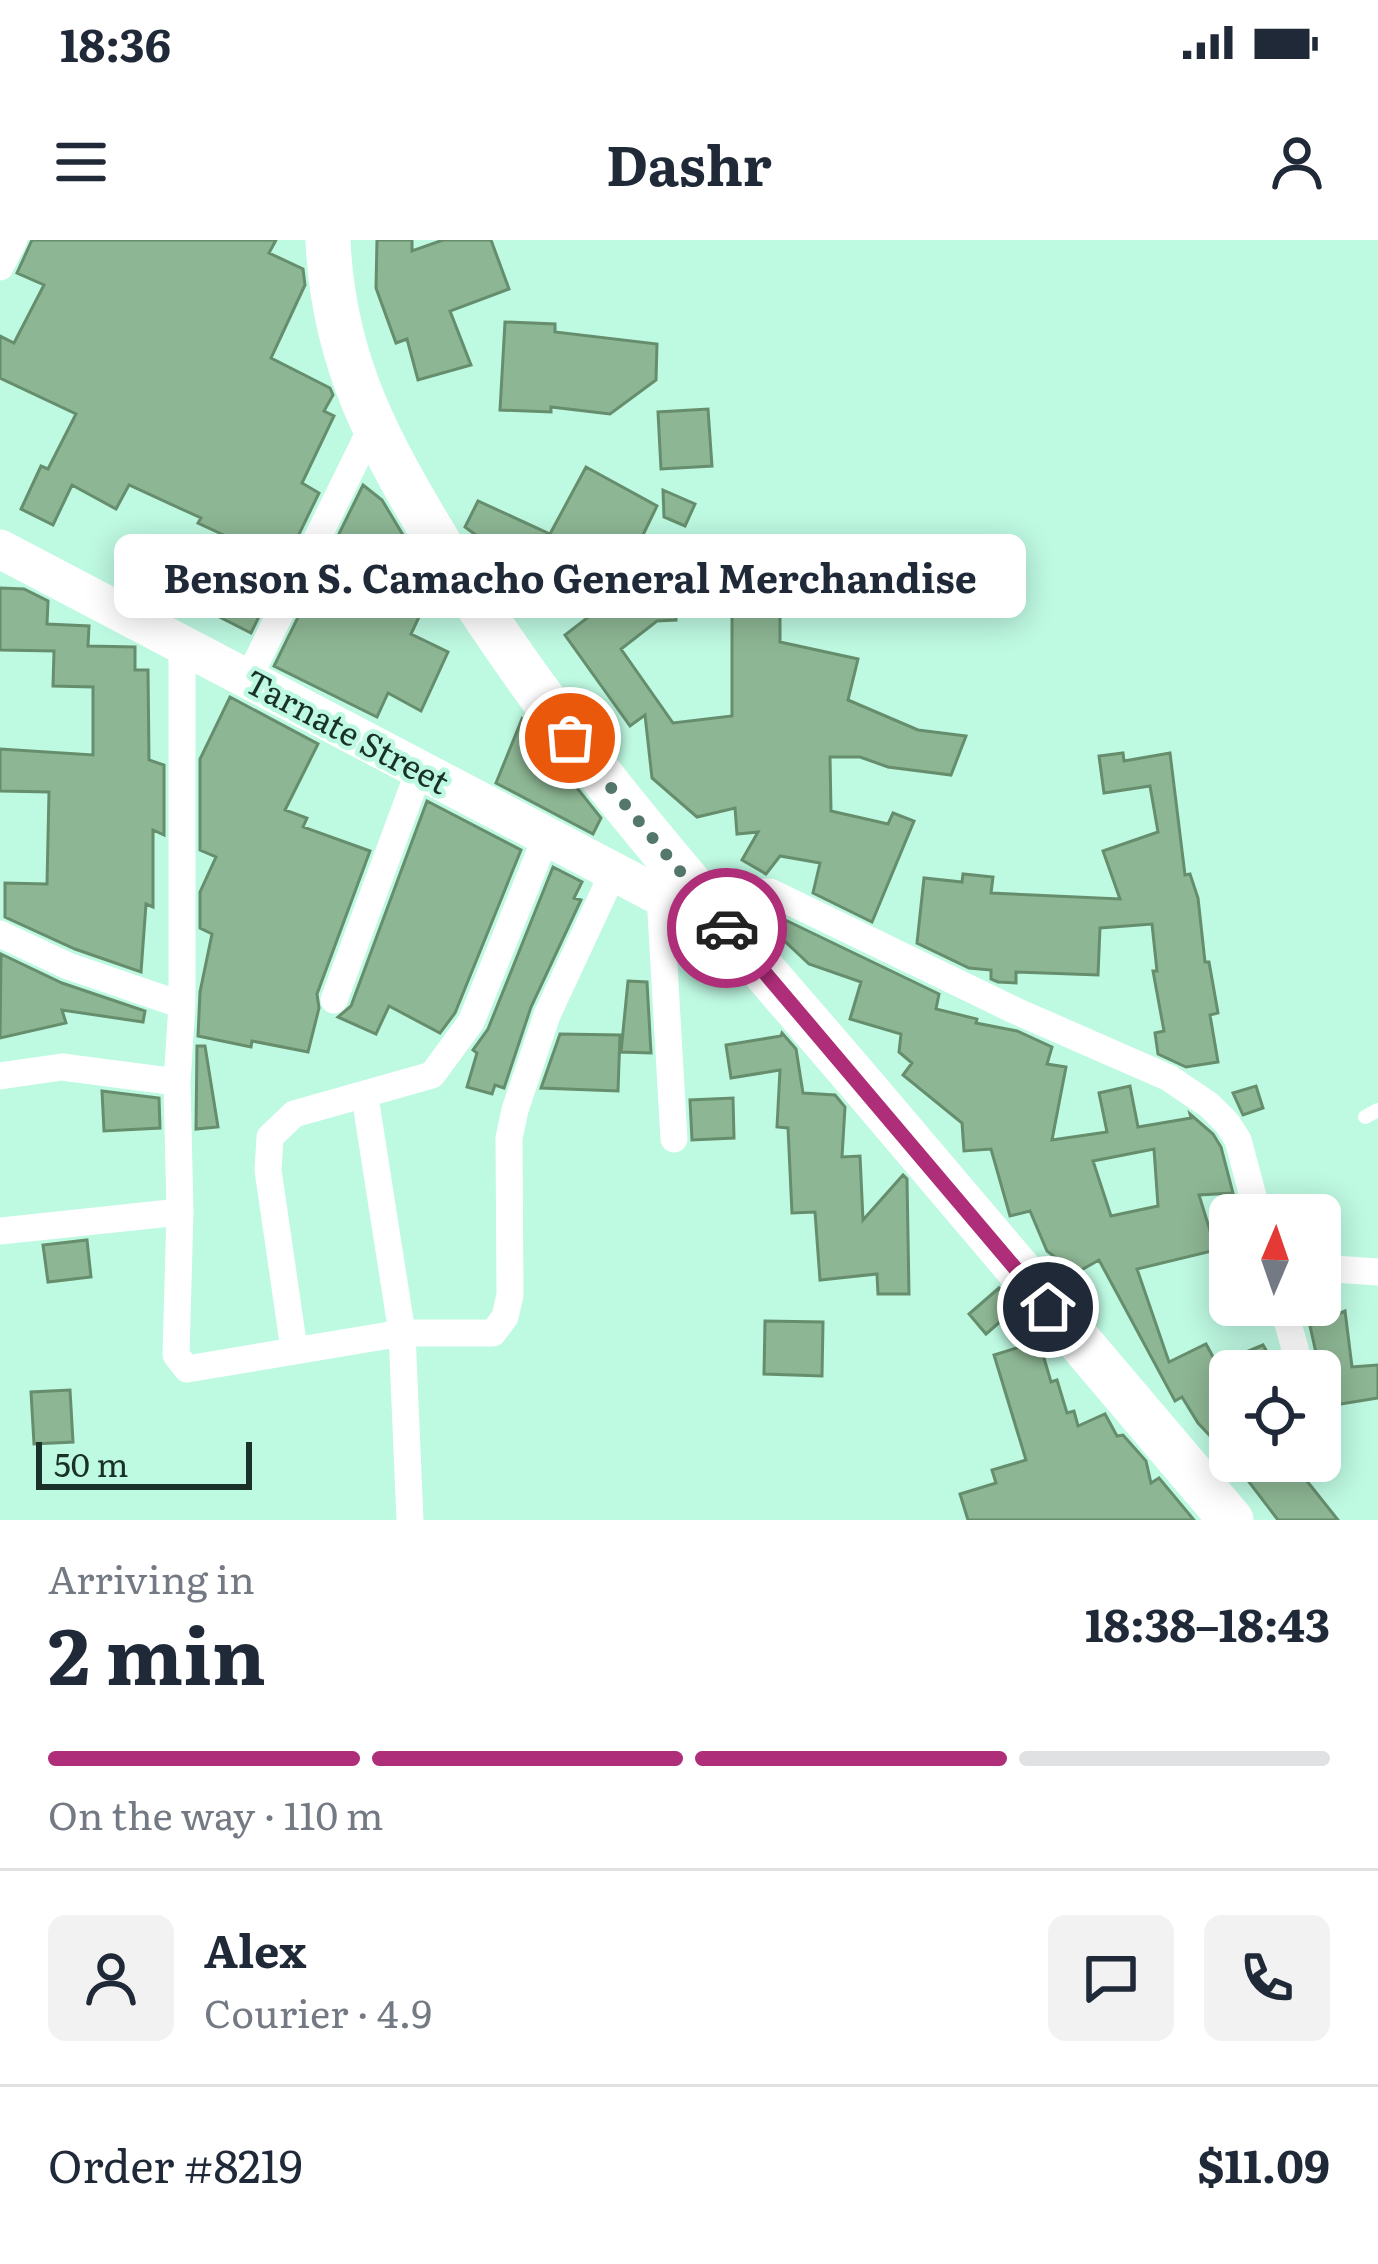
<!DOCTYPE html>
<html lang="en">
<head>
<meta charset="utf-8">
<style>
	:root { --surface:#fff; --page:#f2f2f3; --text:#1f2937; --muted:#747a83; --line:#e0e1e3; --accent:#af2e79 }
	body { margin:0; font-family:Literata,serif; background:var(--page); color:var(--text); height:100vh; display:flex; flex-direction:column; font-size:45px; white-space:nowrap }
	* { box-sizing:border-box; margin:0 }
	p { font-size:39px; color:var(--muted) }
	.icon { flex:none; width:66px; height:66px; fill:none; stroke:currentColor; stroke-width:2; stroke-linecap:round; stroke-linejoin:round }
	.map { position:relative; height:1280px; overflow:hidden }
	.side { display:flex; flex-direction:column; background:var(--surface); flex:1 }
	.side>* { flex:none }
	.needle { width:78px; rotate:2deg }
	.buttons { position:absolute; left:1209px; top:954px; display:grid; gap:24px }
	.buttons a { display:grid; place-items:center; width:132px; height:132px; border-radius:18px; background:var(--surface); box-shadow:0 6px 30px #0003; font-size:60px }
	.scale { position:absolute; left:36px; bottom:30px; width:216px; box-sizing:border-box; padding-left:12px; border:6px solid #193129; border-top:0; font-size:33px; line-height:42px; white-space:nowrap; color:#193129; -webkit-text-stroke:9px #bef9e2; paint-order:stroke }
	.pin { position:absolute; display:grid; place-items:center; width:102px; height:102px; color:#fff; margin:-51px; border:6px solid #fff; border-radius:50%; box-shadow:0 3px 12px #0007 }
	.courier { position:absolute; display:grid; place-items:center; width:120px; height:120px; margin:-60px; border:9px solid #af2e79; border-radius:50%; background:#fff; color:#222; box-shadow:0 3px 15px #0007 }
	.bubble { position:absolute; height:84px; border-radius:18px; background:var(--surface); box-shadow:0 6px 30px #0003; font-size:39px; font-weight:700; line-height:84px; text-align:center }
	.headline em { font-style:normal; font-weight:700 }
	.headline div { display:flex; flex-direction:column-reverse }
	.headline { display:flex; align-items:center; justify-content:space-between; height:204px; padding:0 48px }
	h1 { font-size:78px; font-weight:700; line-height:90px }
	.bar { display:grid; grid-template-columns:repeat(4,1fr); gap:18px 12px; align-content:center; height:144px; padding:0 48px }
	.bar i { height:15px; border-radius:9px; background:var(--line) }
	.bar .active { background:var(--accent) }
	.bar p { grid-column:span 4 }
	.line { display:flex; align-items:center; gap:30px; padding:0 48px; border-top:3px solid var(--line) }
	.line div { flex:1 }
	.round { display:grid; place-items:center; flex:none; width:126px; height:126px; border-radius:18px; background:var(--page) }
	.status { display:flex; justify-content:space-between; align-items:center; height:84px; padding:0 60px; background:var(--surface); direction:ltr }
	.status svg { height:33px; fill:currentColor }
	header { display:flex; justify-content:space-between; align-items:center; height:156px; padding:0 48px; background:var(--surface); font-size:54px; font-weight:700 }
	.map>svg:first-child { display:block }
	.building { fill:#8db694; stroke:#668e6d; stroke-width:3; fill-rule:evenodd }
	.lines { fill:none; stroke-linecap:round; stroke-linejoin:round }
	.lane { stroke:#fff; stroke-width:14 }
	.street { stroke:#fff; stroke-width:27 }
	.secondary { stroke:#fff; stroke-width:39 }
	.primary { stroke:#fff; stroke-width:45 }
	.done { stroke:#53776a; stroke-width:12; stroke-dasharray:0 21.6 }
	.route { stroke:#af2e79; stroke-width:15 }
	.labels { text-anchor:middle; stroke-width:9; stroke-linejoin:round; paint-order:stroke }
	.street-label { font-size:33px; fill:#193129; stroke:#bef9e2 }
</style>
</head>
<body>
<div class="status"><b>18:36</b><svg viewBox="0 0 49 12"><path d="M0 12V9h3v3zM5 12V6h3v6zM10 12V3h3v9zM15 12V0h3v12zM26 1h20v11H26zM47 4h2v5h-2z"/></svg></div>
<header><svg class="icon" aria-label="menu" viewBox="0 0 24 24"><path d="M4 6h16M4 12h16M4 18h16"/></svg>Dashr<svg class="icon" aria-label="person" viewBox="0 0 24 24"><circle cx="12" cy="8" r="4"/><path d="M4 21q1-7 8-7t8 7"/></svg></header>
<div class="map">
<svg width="1378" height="1280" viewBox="0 0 1378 1280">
	<rect width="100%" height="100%" fill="#bef9e2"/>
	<!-- building -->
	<path class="building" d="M32,0h244l-7,13 34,16 2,16 -34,73 59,30 3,7 -9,16 10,5 -32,67 17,10 -68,140 -43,-22 35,-67 -45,-21 3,-5 -72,-33 -13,24 -44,-24 -19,40 -32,-16 20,-43 7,3 28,-55 -76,-36v-42l14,7 30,-58 -27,-12z
		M377,0h35v11l31,-11h48l18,49 -59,22 21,54 -53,15 -11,-41 -11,4 -20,-55z
		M505,82l50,2v8l102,12 -1,36 -46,34 -59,-7v5l-51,-2z
		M708,169l4,57 -51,3 -3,-57z
		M586,227l71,39 -33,68 28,17 21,-2 3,31 -19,1 -36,28 52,74 59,-7v-102l48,-1v29l78,17 -10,41 70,30 48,6 -15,39 -63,-8 -28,-10h-30l1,54 57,13 5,-11 21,8 -42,101 -59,-29 7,-30 -40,-7 -14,18 -24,-14 16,-28 -21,2 -2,-26 -38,9 -45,-39 -7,-63 -15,11 -65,-91 26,-20 -84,-68 -4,8 -38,-28 13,-26 72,33z
		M363,245l19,15 27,45 -7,9 20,13 -4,8 16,10 -23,49 37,18 -27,59 -33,-18 -11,24 -103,-51z
		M663,250l32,14 -10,22 -21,-9z
		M702,308l50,21 -12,30 -50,-21z
		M0,348l24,1 24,12 -1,23 42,2 -1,20 47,1v23h13l1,90 15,5v70l-11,-5v77l-7,-3 -5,68 -66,-23 -70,-32v-34l42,1 2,-92 -49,-1v-42l93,6v-68l-40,-1 1,-35 -54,-1z
		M230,457l88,47 -33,66 22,8 -4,9 67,24 -53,143 2,14 -11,44 -56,-11 -1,6 -53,-11 2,-44 12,-58 -12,-6v-36l16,-35 -16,-7v-91z
		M522,479l41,51 -3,7 13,6 28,35 -8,16 -97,-51z
		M1123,513l1,8 46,-8 15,122 5,-1 8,24 7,64h4l9,51 -8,2 8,47 -32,5 -28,-13 -3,-21 9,-2 -11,-60h4l-5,-47 -52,4 -2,47 -82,-3v11l-18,-1 -7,-3v-9l-22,-2 -52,-25 7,-65 38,4 1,-8 30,3 -2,16 129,6 -17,-48 55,-19 -8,-46 -46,7 -5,-37z
		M427,561l94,49 -66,163 -15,20 -51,-27 -13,28 -38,-17 13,-11z
		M553,627l29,15 -8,16 7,2 -50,107 -27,81 -9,-3 -3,9 -25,-7 10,-34 -4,-3 15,-21z
		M779,677l160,77 -3,15 41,10 -1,4 41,8 35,16 -5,17 19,3 -14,73 55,-8 -8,-39 31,-7 8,41 53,-9 -1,-4 23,20 8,13 12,46 -34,2 17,55 -79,19 32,93 37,-18 11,20 46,-19 15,26h-48v86l-32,-34 -16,-26 -7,4 -76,-141 -23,13 -29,-22 -17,-40 -20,5 -19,-67 -27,2 -2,-28 -59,-48 9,-12 -13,-11 2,-18 -51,-15 11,-37 -52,-18 -35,-33zM1154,909l4,57 -47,10 -18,-55z
		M1,714l61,29 83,28 -2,11 -81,-12 4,13 -66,15z
		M628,741l19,1 4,71 -30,-1z
		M782,793l14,16 7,44 32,2 10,12 -3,50 18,-1 3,64 40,-45 4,4 2,115h-31l-1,-20 -57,6 -5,-68 -23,1 -4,-85 -11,-1 3,-57 -49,8 -5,-33 55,-9z
		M560,794l60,1 -2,56 -77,-3z
		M197,806h8l13,81 -22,2z
		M1256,846l7,22 -20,7 -10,-22z
		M102,851l57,7 1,30 -56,3z
		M733,858l1,40 -42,2 -2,-40z
		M87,1000l4,37 -43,5 -5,-37z
		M999,1048l17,20 -30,26 -17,-20z
		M1345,1071l7,56 26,-2v33l-56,9 -2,-36 -10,-45z
		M765,1081l58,1 -1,54 -58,-2z
		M1039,1101l12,41 6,-2 10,33 7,-2 4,15 27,-12 12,22 6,-1 23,26 5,22 8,-5 35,42h-226l-8,-26 36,-11 -4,-13 34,-10 -32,-105z
		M70,1150l3,52 -39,2 -3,-52z
		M1233,1221h58l47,59h-60z"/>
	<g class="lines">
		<!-- lane -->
		<path class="lane" d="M1365,877l13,-7"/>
		<!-- street -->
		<path class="street" d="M0,27l14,-27
			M248,439l124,-252
			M699,655l71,-3 246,119 153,67 40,27 18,18 11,17 20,75
			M660,656l14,243
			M0,694l68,32 114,39
			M334,760l85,-229
			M0,836l62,-9 115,15 3,130 -4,143 11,14 215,-36h91l12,-16 5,-22 -1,-157 6,-28 32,-95 66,-142
			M177,842l5,-77v-362
			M365,857l37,236 8,187
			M0,991l180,-19
			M1320,1028l58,4
			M1283,1065l18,66
			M294,1109l-26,-179 2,-33 24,-23 138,-39 39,-53 75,-185
			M1320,1199l2,7"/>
		<!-- secondary -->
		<path class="secondary" d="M0,309l660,347 39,-1"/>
		<!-- primary -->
		<path class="primary" d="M328,0c5,124 53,207 115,310 124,205 288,380 442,562 116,136 230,273 346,408"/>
	</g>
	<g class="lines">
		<!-- done -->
		<path class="done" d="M570,498l157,190"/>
		<!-- route -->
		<path class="route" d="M727,688l321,379"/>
	</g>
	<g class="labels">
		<!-- street labels -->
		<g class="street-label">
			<text transform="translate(347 492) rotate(28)" y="12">Tarnate Street</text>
		</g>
	</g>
</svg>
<div class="buttons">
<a><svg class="needle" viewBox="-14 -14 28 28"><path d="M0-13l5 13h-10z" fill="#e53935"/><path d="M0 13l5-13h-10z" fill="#747a83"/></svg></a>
<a><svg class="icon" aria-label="locate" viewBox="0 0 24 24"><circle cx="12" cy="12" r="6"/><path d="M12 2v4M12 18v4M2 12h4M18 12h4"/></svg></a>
</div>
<div class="scale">50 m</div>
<div class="pin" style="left:570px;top:498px;background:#ea580c"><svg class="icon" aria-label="bag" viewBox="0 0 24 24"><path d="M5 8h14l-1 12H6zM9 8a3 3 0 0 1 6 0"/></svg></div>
<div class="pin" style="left:1048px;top:1067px;background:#1f2937"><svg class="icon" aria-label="home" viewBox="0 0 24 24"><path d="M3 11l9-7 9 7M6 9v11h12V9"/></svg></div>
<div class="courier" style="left:727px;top:688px"><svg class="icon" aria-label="car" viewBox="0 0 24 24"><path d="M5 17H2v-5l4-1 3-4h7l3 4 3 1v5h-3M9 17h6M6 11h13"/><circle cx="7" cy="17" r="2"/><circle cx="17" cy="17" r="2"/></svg></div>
<div class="bubble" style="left:114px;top:294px;width:912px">Benson S. Camacho General Merchandise</div>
</div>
<section class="side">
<div class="headline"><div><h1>2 min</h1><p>Arriving in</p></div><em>18:38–18:43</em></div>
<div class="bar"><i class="active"></i><i class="active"></i><i class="active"></i><i></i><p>On the way · 110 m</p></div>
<div class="line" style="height:216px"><a class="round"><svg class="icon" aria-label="person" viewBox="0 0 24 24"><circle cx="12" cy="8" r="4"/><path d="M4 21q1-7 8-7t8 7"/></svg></a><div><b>Alex</b><p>Courier · 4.9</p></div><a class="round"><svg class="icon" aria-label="chat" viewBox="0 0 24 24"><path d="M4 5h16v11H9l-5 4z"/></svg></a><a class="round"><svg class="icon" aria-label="phone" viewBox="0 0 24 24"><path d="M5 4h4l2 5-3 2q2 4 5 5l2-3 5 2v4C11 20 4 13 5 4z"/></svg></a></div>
<div class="line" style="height:156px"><div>Order #8219</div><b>$11.09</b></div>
</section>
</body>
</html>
